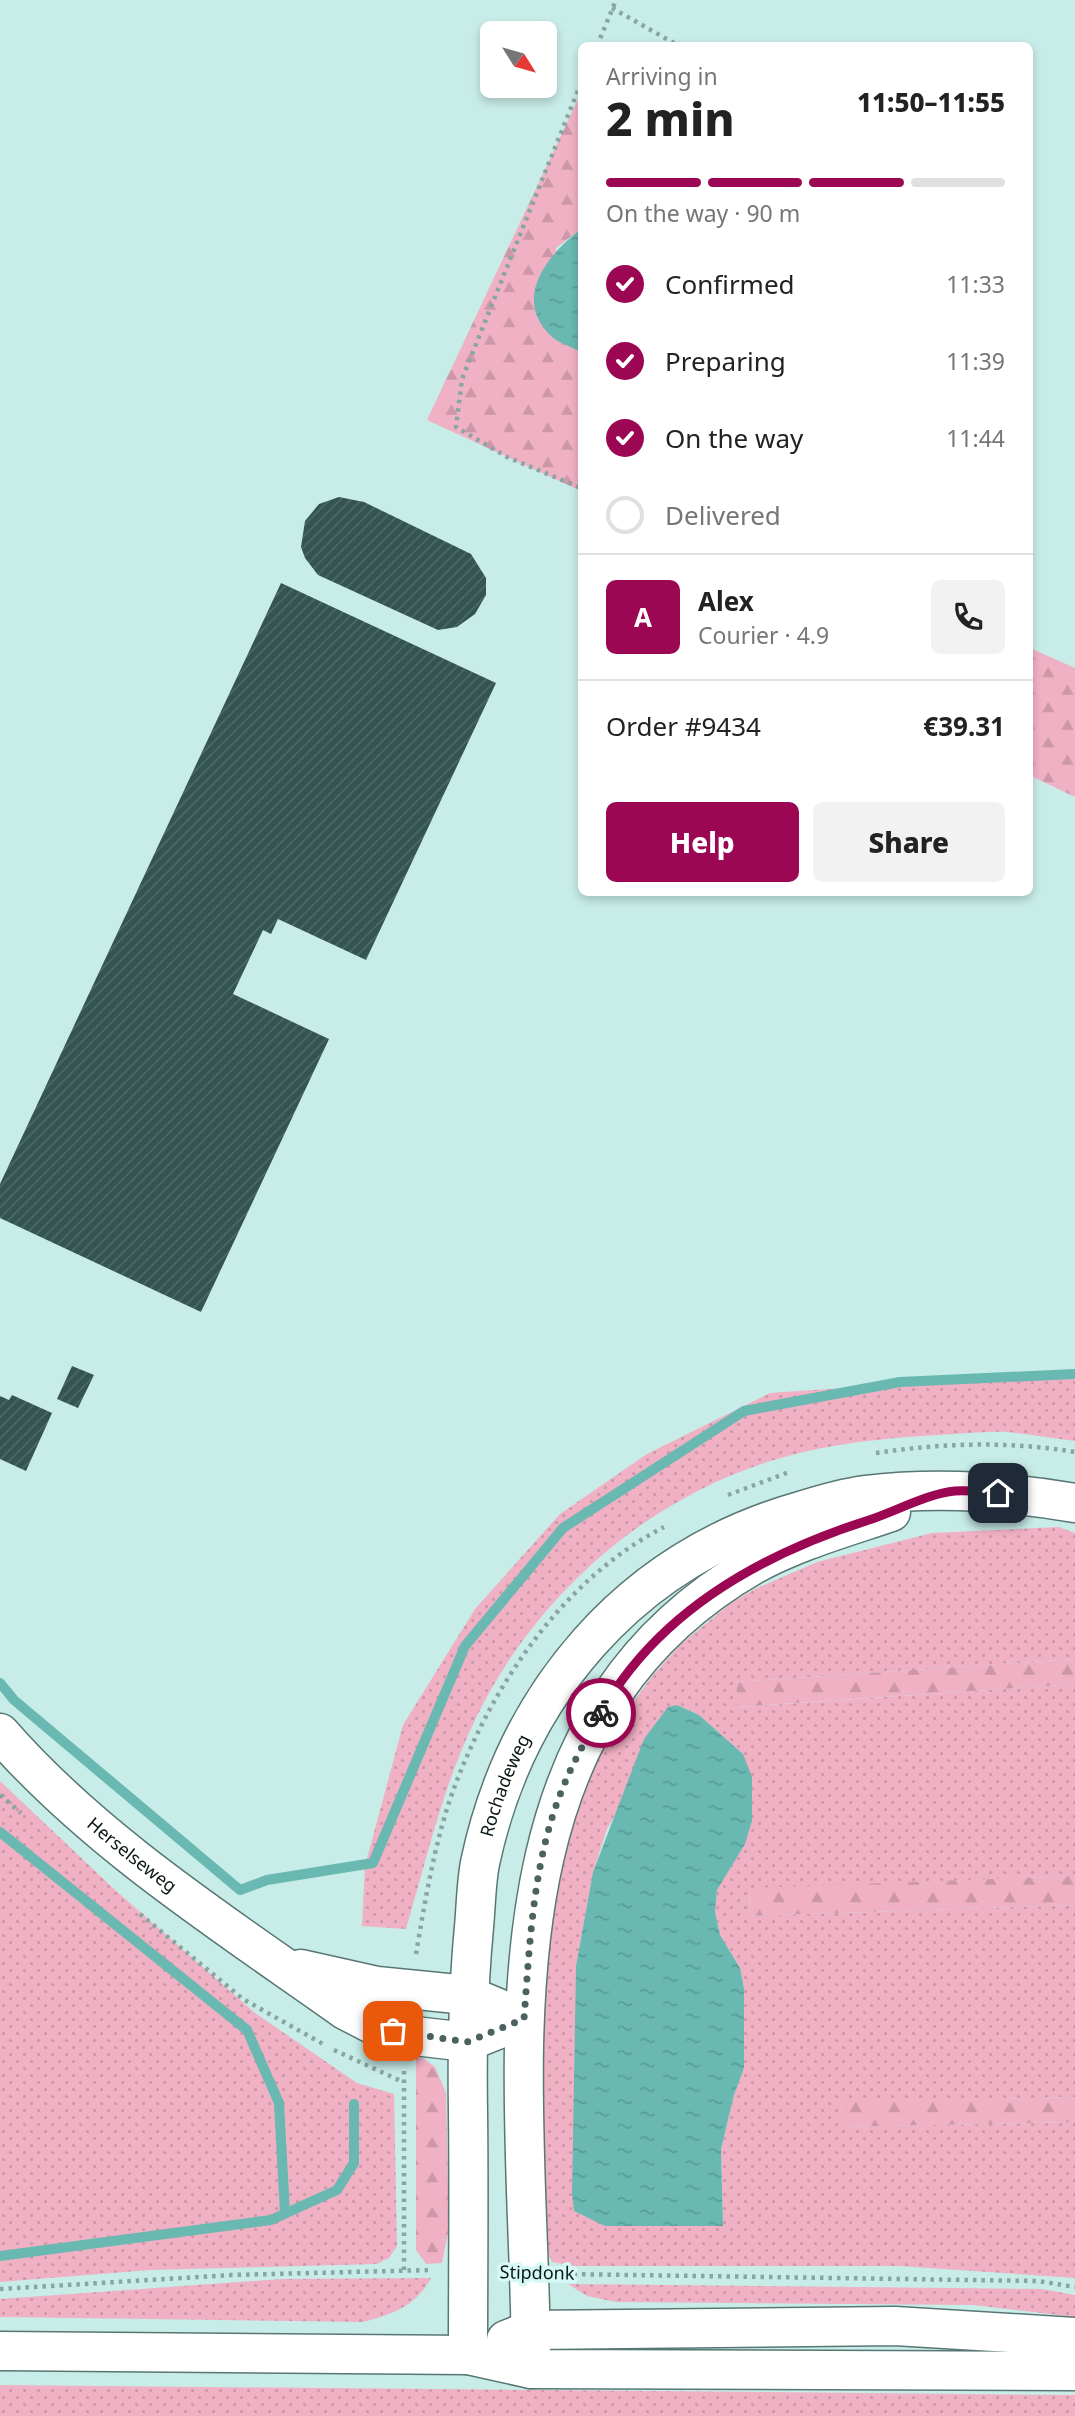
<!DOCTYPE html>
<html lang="en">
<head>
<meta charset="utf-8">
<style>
	:root { --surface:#fff; --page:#f2f2f2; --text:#222; --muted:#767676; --line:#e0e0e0; --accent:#9c0754 }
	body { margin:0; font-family:"Noto Sans",sans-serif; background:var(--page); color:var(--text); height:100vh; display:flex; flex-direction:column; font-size:26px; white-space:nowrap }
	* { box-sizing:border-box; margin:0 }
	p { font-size:23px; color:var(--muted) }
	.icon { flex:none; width:38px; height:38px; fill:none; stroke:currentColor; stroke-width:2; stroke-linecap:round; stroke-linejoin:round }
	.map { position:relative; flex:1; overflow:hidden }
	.side { position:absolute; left:578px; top:42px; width:455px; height:854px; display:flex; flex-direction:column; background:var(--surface); border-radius:10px; box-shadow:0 4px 10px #0003 }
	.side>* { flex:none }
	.needle { width:46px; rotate:127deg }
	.buttons { position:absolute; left:480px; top:21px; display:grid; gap:14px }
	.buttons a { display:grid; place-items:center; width:77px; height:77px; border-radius:10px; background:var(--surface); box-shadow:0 4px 10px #0003; font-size:35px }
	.pin { position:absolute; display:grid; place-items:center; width:60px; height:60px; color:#fff; margin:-30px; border-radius:14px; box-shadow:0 4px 10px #0006 }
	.courier { position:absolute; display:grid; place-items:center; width:70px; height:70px; margin:-35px; border:5px solid #9c0754; border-radius:50%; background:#fff; color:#222; box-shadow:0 2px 9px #0007 }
	.overview em { font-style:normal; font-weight:800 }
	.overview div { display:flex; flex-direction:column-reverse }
	.overview { display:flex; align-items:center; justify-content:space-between; height:119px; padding:0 28px }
	h1 { font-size:46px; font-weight:800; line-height:52px }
	.bar { display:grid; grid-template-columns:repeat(4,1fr); gap:10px 7px; align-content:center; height:84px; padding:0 28px }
	.bar i { height:9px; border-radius:5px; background:var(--line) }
	.bar .active { background:var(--accent) }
	.bar p { grid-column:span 4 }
	.line { display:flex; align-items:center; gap:18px; padding:0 28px; border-top:2px solid var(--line) }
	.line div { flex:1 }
	.round { display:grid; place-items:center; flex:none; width:74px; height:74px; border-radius:10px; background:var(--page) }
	ol { padding:0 28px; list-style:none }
	li { display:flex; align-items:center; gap:21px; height:77px }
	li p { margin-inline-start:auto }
	li .icon { padding:7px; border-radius:50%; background:var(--accent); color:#fff; stroke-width:4 }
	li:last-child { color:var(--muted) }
	li i { width:38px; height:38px; border:4px solid var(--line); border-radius:50% }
	.primary-button { display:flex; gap:14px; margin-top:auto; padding:14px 28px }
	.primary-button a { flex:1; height:80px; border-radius:10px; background:var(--accent); color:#fff; font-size:28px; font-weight:800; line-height:80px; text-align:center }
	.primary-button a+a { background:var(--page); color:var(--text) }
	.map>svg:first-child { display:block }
	.grass { fill:url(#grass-dots); fill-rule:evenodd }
	.forest { fill:url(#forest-firs) }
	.water { fill:url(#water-ripples) }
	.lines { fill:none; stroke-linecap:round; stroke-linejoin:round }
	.stream { stroke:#69b8b2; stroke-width:10 }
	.building { fill:url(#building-hatch) }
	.tertiary-casing { stroke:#577775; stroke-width:41 }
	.secondary-casing { stroke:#577775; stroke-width:41 }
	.path { stroke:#89a5a2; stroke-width:4.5; stroke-dasharray:3.5 5; stroke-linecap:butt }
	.tertiary { stroke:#fff; stroke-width:38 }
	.secondary { stroke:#fff; stroke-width:38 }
	.done { stroke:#4c6260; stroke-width:7; stroke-dasharray:0 12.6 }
	.route { stroke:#9c0754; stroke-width:9 }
	.labels { text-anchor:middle; stroke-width:7; stroke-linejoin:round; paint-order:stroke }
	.street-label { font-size:18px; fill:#0a1716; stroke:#d5f9f6 }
</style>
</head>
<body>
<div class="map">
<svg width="1075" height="2416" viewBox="0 0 1075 2416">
	<defs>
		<pattern id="grass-dots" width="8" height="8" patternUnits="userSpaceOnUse" patternTransform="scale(1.75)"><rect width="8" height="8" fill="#f0b1c4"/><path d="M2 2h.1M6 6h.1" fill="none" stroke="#cc98a8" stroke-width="1.8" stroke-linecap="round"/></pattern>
		<pattern id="forest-firs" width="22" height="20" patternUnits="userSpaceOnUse" patternTransform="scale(1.75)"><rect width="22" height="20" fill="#f0b1c4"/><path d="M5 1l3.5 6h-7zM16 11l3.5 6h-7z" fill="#cc98a8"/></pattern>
		<pattern id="water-ripples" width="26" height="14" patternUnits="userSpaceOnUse" patternTransform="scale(1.75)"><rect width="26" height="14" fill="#69b8b2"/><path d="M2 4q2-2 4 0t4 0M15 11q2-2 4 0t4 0" fill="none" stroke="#5a9d98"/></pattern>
		<pattern id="building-hatch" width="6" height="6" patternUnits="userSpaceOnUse" patternTransform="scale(1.75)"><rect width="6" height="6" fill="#345451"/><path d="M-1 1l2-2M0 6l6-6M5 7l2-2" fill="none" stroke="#4e6866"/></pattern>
	</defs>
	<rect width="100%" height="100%" fill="#c8ece8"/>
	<!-- grass -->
	<path class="grass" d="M1075,1372v69c-23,-3 -46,-7 -68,-9 -23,-1 -46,2 -69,3 -53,3 -106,8 -157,23 -132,37 -246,138 -305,260 -33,67 -49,140 -70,211l-44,-3 3,-60 38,-141 72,-116 85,-95 87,-60 123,-61z
		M1059,1527l16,6v126l-339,23 3,25 336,-23v192l-326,13 1,27 325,-11v192l-235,6 2,24 233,-5v156l-176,-12h-325l-22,-4 -16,-38 8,-282 18,-85 27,-81 14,-34 51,-68 26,-29 51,-42 24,-14 62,-27 115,-29zM677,1705l22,10 44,39 -15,116 -11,20 -2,22 5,23 20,33 4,20v80l-10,27 -13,54 2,76 -147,-259 17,-94 14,-43z
		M0,1781l114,108 141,124 102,70 37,11 3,152 -8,12 -12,6 -227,6 -150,12z
		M431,2278c-16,29 -38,36 -68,44l-363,-5v-18l282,-20z
		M568,2284l474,5 33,6v22l-102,-12 -357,-3 -29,-6z
		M0,2385l1075,10v21h-1075z"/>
	<!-- forest -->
	<path class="forest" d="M581,93v136l-25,19 -3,90 28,14v139l-154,-71z
		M1030,648l45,20v129l-46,-22z
		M1075,1659v25l-337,23 -2,-25z
		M1075,1876v29l-325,11 -1,-28z
		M416,2053l19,14 11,26 3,135 -7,35 -16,1 -10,-14z
		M1075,2097v25l-234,5 -1,-25z"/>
	<!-- water -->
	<path class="water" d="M581,229v123c-9,-5 -22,-9 -29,-15 -41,-38 -4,-83 29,-108z
		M677,1705l22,10 44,39 9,23v44l-7,23 -28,46 -2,22 5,23 20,33 4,20v80l-10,27 -13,54 2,77h-118l-31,-15 -2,-17 4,-228 17,-94 51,-133 24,-32z"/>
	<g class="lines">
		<!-- stream -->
		<path class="stream" d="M0,1683l14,17 226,190 27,-10 106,-17 92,-217 98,-118 181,-117 156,-29 175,-8
			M0,1832l247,198 32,73 6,110
			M0,2256l271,-36 66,-30 17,-27v-59"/>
	</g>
	<!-- building -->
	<path class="building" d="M339,497l25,5 107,52 15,24v17l-11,19 -18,13 -19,3 -120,-55 -13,-17 -4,-11 4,-26 14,-17z
		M281,583l215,100 -130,277 -88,-41 -7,15 -8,-4 -30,64 96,45 -128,273 -201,-94v-34z
		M72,1366l22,9 -16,33 -21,-9z
		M12,1395l40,18 -26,58 -26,-12v-63l9,4z"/>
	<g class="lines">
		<defs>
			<g id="tertiary">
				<path id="s1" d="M0,1733c96,110 227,193 345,277l29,15 32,10 61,7 57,-23"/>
				<path d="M301,1969l76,17 90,9 31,13"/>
			</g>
			<g id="secondary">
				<path d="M506,2340l25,-10 364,-4 180,11"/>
				<path d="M0,2351l468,4 63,14 544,2"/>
				<path id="s2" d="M468,2355c0,-81 1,-162 0,-243 -1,-62 0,-123 6,-185 2,-21 2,-43 6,-64 36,-169 149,-302 317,-351 22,-7 45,-14 68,-17 70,-8 141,-4 210,8"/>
				<path d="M531,2369c0,-280 -70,-636 222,-804 44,-24 91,-37 138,-53"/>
			</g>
		</defs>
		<!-- tertiary casing -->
		<use href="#tertiary" class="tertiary-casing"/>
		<!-- secondary casing -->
		<use href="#secondary" class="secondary-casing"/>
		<!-- path -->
		<path class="path" d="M612,8l67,38
			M597,46l19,-46
			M581,83l-119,296 -6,48 51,30 74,31
			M876,1453c66,-10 133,-12 199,-1
			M728,1495l61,-23
			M0,1795l21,18
			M140,1914l103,85 80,45
			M416,1954c9,-53 20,-120 40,-171 39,-102 109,-205 208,-256
			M334,2050l69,32
			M404,2270v-199
			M565,2274l473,7 37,6
			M0,2289l232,-14 199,-5"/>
		<!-- tertiary -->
		<use href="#tertiary" class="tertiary"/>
		<!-- secondary -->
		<use href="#secondary" class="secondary"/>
	</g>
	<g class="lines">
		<!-- done -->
		<path class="done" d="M393,2031l74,11 57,-23c6,-78 9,-161 40,-234 10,-25 24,-49 37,-72"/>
		<!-- route -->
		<path class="route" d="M601,1713c57,-102 161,-159 268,-193 25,-8 60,-27 86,-29 14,-1 29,1 43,2"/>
	</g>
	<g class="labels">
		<!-- street labels -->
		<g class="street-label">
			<text dy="6" stroke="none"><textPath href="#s2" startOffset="574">Rochadeweg</textPath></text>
			<text dy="6" stroke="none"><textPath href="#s1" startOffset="180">Herselseweg</textPath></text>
			<text transform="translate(537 2273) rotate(1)" y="6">Stipdonk</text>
		</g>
	</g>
</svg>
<div class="buttons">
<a><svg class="needle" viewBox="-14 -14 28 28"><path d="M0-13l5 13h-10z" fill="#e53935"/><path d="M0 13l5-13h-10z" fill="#767676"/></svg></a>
</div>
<div class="pin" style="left:393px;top:2031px;background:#ea580c"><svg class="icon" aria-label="bag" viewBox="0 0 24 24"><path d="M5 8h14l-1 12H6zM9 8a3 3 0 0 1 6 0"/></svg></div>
<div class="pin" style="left:998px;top:1493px;background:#1f2937"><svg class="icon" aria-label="home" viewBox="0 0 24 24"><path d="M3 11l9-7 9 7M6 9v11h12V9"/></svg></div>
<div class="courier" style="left:601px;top:1713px"><svg class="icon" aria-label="bike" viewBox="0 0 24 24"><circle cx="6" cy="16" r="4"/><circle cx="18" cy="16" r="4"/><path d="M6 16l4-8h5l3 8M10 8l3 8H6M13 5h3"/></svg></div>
<section class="side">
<div class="overview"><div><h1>2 min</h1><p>Arriving in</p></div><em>11:50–11:55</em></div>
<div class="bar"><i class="active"></i><i class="active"></i><i class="active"></i><i></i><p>On the way · 90 m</p></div>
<ol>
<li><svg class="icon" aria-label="check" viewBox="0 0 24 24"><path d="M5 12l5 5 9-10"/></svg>Confirmed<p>11:33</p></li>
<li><svg class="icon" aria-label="check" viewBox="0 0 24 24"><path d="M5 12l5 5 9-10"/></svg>Preparing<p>11:39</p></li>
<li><svg class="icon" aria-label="check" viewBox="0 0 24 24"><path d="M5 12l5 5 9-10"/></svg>On the way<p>11:44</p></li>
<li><i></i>Delivered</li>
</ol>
<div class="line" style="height:126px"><b class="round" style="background:var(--accent);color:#fff">A</b><div><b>Alex</b><p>Courier · 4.9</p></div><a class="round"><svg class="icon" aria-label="phone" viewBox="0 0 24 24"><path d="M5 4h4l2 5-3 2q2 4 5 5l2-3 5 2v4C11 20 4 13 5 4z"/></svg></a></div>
<div class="line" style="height:91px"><div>Order #9434</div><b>€39.31</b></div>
<div class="primary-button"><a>Help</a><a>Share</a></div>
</section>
</div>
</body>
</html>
